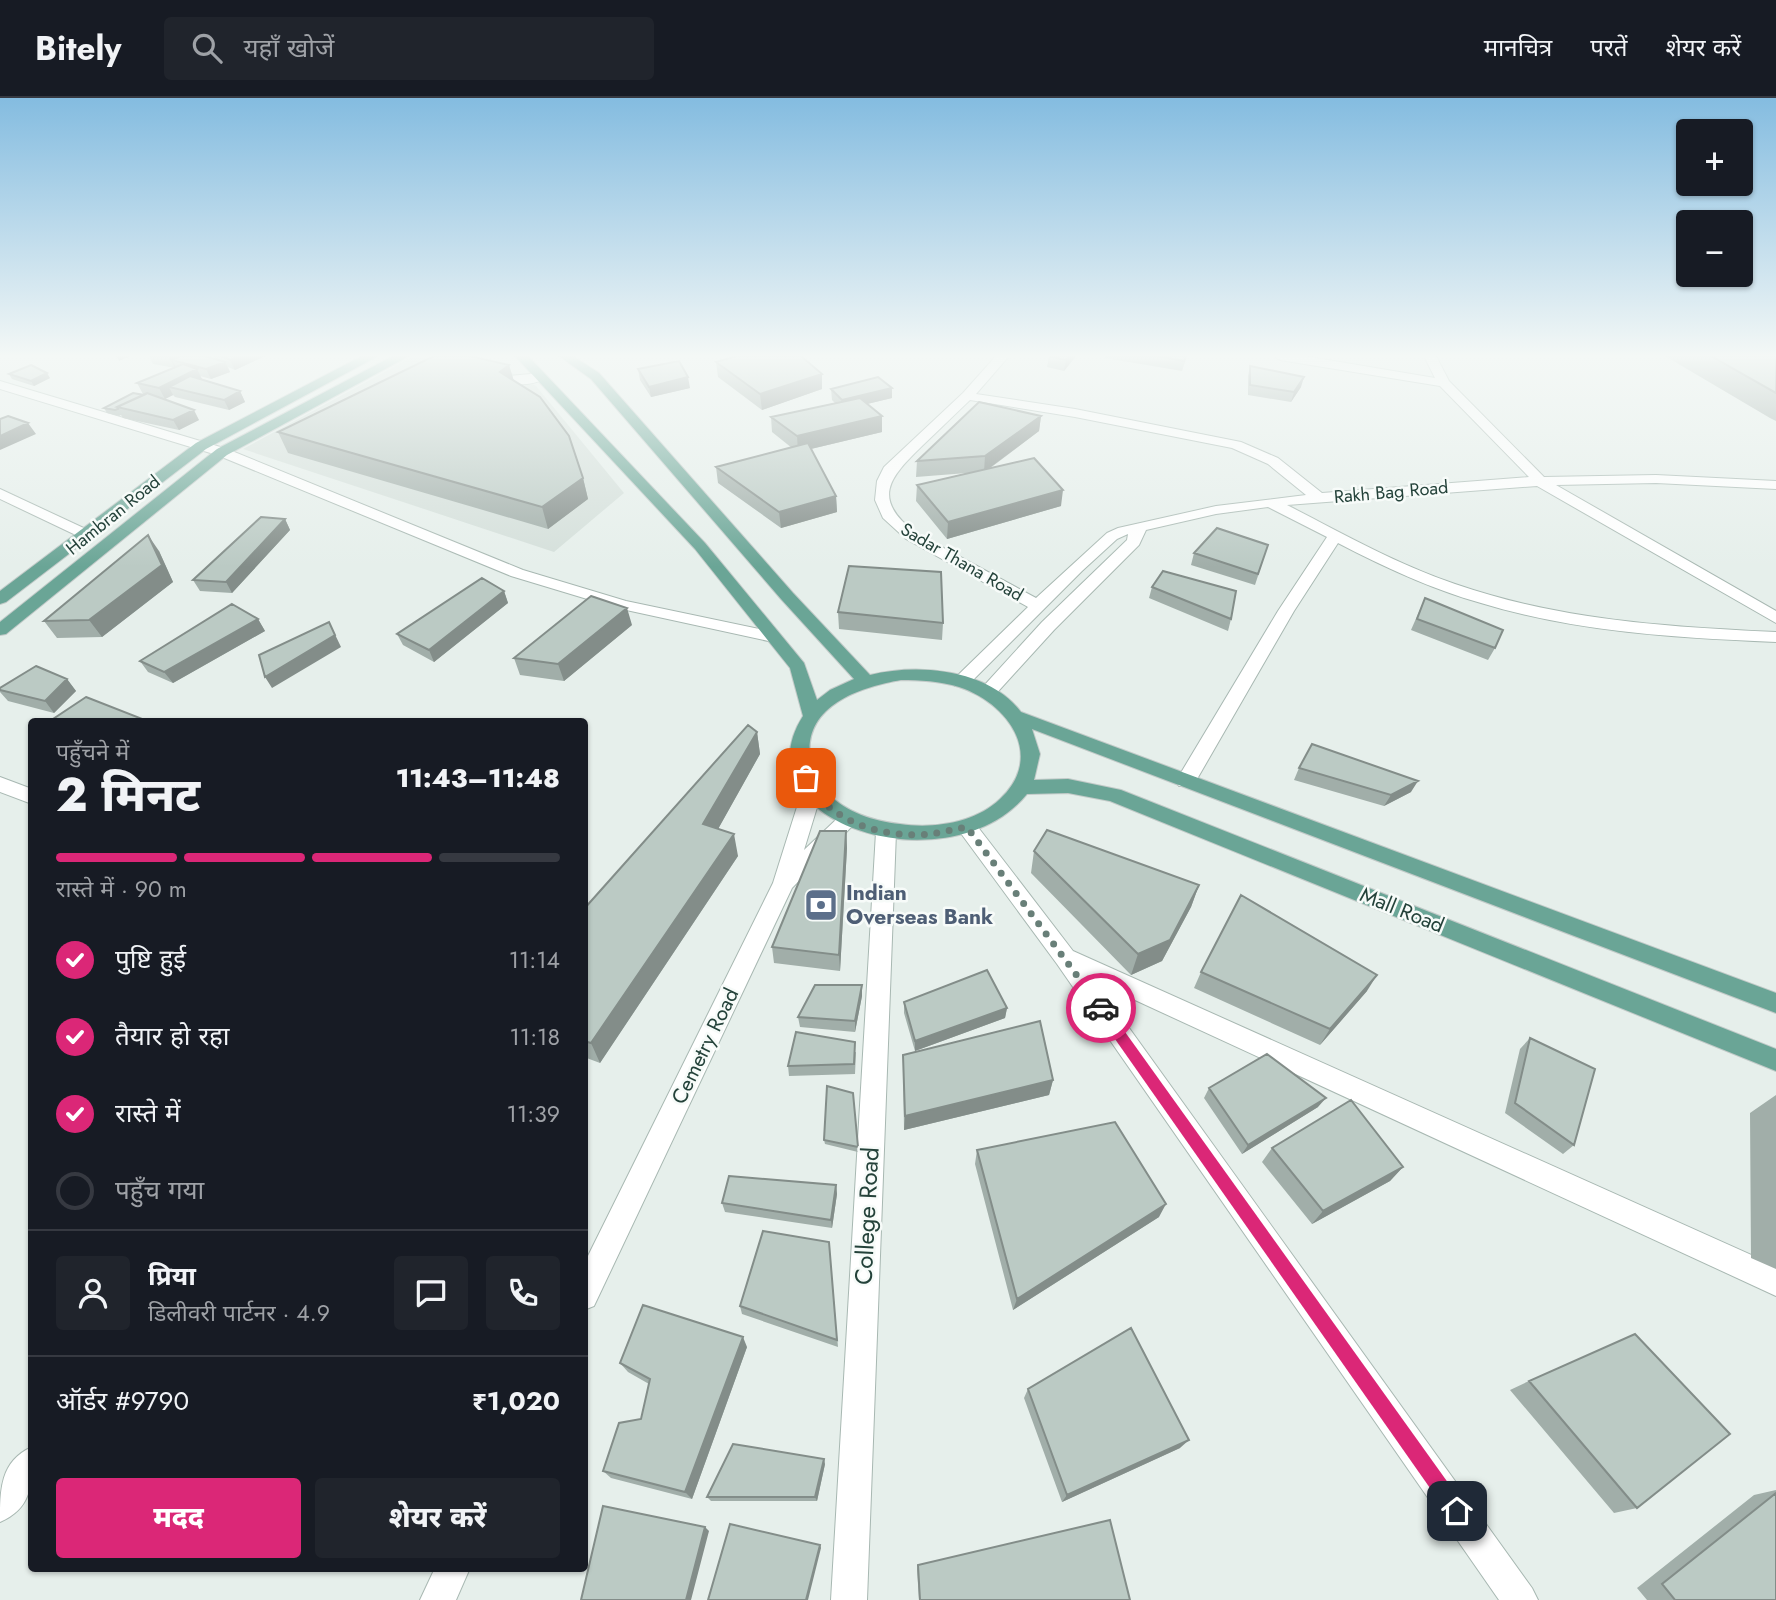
<!DOCTYPE html>
<html lang="hi">
<head>
<meta charset="utf-8">
<style>
	:root { --surface:#171b24; --page:#20242c; --text:#f1f3f6; --muted:#9ea1a6; --line:#363941; --accent:#db2777 }
	body { margin:0; font-family:Jost,"Noto Sans Devanagari",sans-serif; background:var(--page); color:var(--text); height:100vh; display:flex; flex-direction:column; font-size:26px; white-space:nowrap }
	* { box-sizing:border-box; margin:0 }
	p { font-size:23px; color:var(--muted) }
	.icon { flex:none; width:38px; height:38px; fill:none; stroke:currentColor; stroke-width:2; stroke-linecap:round; stroke-linejoin:round }
	.map { position:relative; flex:1; overflow:hidden }
	.drawer { position:absolute; left:28px; top:620px; width:560px; height:854px; display:flex; flex-direction:column; background:var(--surface); border-radius:7px; box-shadow:0 2px 5px #0004 }
	.drawer>* { flex:none }
	.buttons { position:absolute; left:1676px; top:21px; display:grid; gap:14px }
	.buttons a { display:grid; place-items:center; width:77px; height:77px; border-radius:7px; background:var(--surface); box-shadow:0 2px 5px #0004; font-size:35px }
	.pin { position:absolute; display:grid; place-items:center; width:60px; height:60px; color:#fff; margin:-30px; border-radius:14px; box-shadow:0 4px 10px #0006 }
	.courier { position:absolute; display:grid; place-items:center; width:70px; height:70px; margin:-35px; border:5px solid #db2777; border-radius:50%; background:#fff; color:#222; box-shadow:0 2px 9px #0007 }
	.headline em { font-style:normal; font-weight:800 }
	.headline div { display:flex; flex-direction:column-reverse }
	.headline { display:flex; align-items:center; justify-content:space-between; height:119px; padding:0 28px }
	h1 { font-size:46px; font-weight:800; line-height:52px }
	.bar { display:grid; grid-template-columns:repeat(4,1fr); gap:10px 7px; align-content:center; height:84px; padding:0 28px }
	.bar i { height:9px; border-radius:5px; background:var(--line) }
	.bar .active { background:var(--accent) }
	.bar p { grid-column:span 4 }
	.line { display:flex; align-items:center; gap:18px; padding:0 28px; border-top:2px solid var(--line) }
	.line div { flex:1 }
	.round { display:grid; place-items:center; flex:none; width:74px; height:74px; border-radius:7px; background:var(--page) }
	ol { padding:0 28px; list-style:none }
	li { display:flex; align-items:center; gap:21px; height:77px }
	li p { margin-inline-start:auto }
	li .icon { padding:7px; border-radius:50%; background:var(--accent); color:#fff; stroke-width:4 }
	li:last-child { color:var(--muted) }
	li i { width:38px; height:38px; border:4px solid var(--line); border-radius:50% }
	.primary-button { display:flex; gap:14px; margin-top:auto; padding:14px 28px }
	.primary-button a { flex:1; height:80px; border-radius:7px; background:var(--accent); color:#fff; font-size:28px; font-weight:800; line-height:80px; text-align:center }
	.primary-button a+a { background:var(--page); color:var(--text) }
	header { display:flex; align-items:center; gap:42px; box-sizing:border-box; height:98px; padding:0 35px; background:var(--surface); border-bottom:2px solid var(--line) }
	header strong { font-size:33px }
	nav { display:flex; gap:38px; margin-inline-start:auto; font-size:24px }
	.search { width:490px; height:63px; background:var(--page); display:flex; align-items:center; gap:18px; box-sizing:border-box; padding:0 24px; border-radius:7px; color:var(--muted); font-size:26px }
	.map>svg:first-child { display:block }
	.built { fill:#d4dfda }
	.lines { fill:none; stroke-linecap:round; stroke-linejoin:round }
	.minor-casing { stroke:#a8b8b2; stroke-width:2 }
	.major-casing { stroke:#c2cac8; stroke-width:2 }
	.minor { fill:#fff; fill-rule:evenodd }
	.major { fill:#6aa596; fill-rule:evenodd }
	.wall { fill:#a1aea9 }
	.shaded-wall { fill:#838d89 }
	.building { fill:#bbcac4; stroke:#838d89; stroke-width:2 }
	.route { fill:#db2777 }
	.done { stroke:#687f78; stroke-width:7; stroke-dasharray:0 12.6 }
	.labels { text-anchor:middle; stroke-width:5; stroke-linejoin:round; paint-order:stroke }
	.far-street-label { font-size:18px; fill:#24423a; stroke:#f7fbf9 }
	.service-label { font-size:21px; font-weight:bold; fill:#4e5e75; stroke:#f7fbf9; text-anchor:start }
	.street-label { font-size:21px; fill:#24423a; stroke:#f7fbf9 }
	.near-street-label { font-size:24px; fill:#24423a; stroke:#f7fbf9 }
</style>
</head>
<body>
<header>
<strong>Bitely</strong>
<div class="search"><svg class="icon" aria-label="search" viewBox="0 0 24 24"><circle cx="10" cy="10" r="6"/><path d="M15 15l6 6"/></svg>यहाँ खोजें</div>
<nav><a>मानचित्र</a><a>परतें</a><a>शेयर करें</a></nav>
</header>
<div class="map">
<svg width="1776" height="1502" viewBox="0 0 1776 1502">
	<rect width="100%" height="100%" fill="#e6efeb"/>
	<!-- built -->
	<path class="built" d="M481,258l55,30 88,107 -70,59 -311,-103 169,-92z"/>
	<g class="lines">
		<defs>
			<path id="minor" d="M996,258h13l-33,38 99,15 166,33 37,16 44,35 207,-16 -89,-91 -160,-26 -6,-4h30l131,22 -11,-22h12l13,25 95,96 112,-2 120,6v8l-120,-6 -100,2 220,126v12l-239,-137 -250,19c55,28 109,59 168,79 104,36 212,43 321,48v10c-99,-4 -200,-10 -295,-39 -50,-14 -97,-36 -143,-60l-44,68 -101,175h-14l-3,-5 102,-170 49,-74 -59,-30 -52,7 -70,16 -7,15 -85,85 -61,67h-12l-3,-4 3,-4 61,-67 85,-82 1,-6 -11,5 -35,32 -115,115h-12l-3,-4 3,-4 73,-71 -122,-68 -23,-21 -8,-18 2,-19 7,-14 79,-74zM970,302l105,17 157,31 36,16 38,31 -90,11 -98,22 -11,5 -71,65 -120,-65c-45,-34 -27,-55 6,-87 16,-15 32,-31 48,-46z
				M489,273l20,5 32,-3 6,4c-17,12 -44,7 -62,1v-6z
				M0,283l227,68 296,121 103,31 147,31 9,5 -9,5 -156,-34 -106,-32 -294,-121 -217,-66z
				M0,391l90,42 3,3 -8,5 -5,-2 -80,-38z
				M0,679l32,12v15l-32,-12z
				M812,686l7,2 3,5 -18,59 37,-35 7,-3 7,3 3,5 -66,68 -198,418 -10,4v-46l189,-381 29,-92 3,-5z
				M967,721l7,3 99,129 703,315v30l-680,-314 436,606 6,12h-39l-442,-636 -97,-132 -3,-5 3,-5z
				M886,726l7,3 3,5 -29,768h-36l45,-768 3,-5z
				M32,1349c0,32 3,60 -32,75 0,-32 0,-61 32,-75z
				M435,1470h35l-14,32h-36z"/>
			<path id="major" d="M362,258h16l-172,93 -200,153 -6,2v-13l196,-148z
				M393,258h16l-182,99 -221,179 -6,1v-13l217,-173z
				M515,258h13l177,187 99,120 13,37 13,-10 24,-11 -73,-80 -190,-220 -32,-23h14l26,17 194,220 77,82c49,-12 118,-6 151,37l755,281v20l-744,-284 8,25 -6,26 34,-1 53,11 655,259v22l-666,-270 -42,-8 -41,1c-77,95 -292,29 -224,-78l-13,-48 -95,-119zM901,582c19,0 39,1 58,7 49,16 87,69 41,112 -25,24 -67,30 -100,25 -27,-3 -52,-11 -72,-30 -11,-10 -16,-23 -18,-37 -6,-52 51,-70 91,-77z"/>
		</defs>
		<!-- minor casing -->
		<use href="#minor" class="minor-casing"/>
		<!-- major casing -->
		<use href="#major" class="major-casing"/>
		<!-- minor -->
		<use href="#minor" class="minor"/>
		<!-- major -->
		<use href="#major" class="major"/>
	</g>
	<!-- wall -->
	<path class="wall" d="M149,258h56l11,3 -2,-3h51l-30,14 -7,-3 2,5 -19,7 -11,-3 2,3 38,12 5,11 -16,8 -54,-13 -2,-2 -8,4 -4,-1 38,22 -20,10 -56,-12 -2,-3 -2,1 -12,-3 -3,-5 41,-14h-2l-6,-11 38,-15 -22,-4z
		M1049,258h27l-12,15 -17,-4z
		M1105,258h82l-5,15 -77,-13z
		M1665,258h111v65l-6,-3z
		M716,264l106,27 -60,21 -44,-33z
		M509,267l5,16 69,97 5,21 -40,30 -260,-76 -10,-21z
		M1250,268l51,21 -10,15 -43,-7v-19z
		M638,271l52,19 -39,9 -11,-17z
		M9,276l41,4 -16,8 -22,-7z
		M892,290v10l-25,6 15,28 -71,17 25,47 1,16 -56,16 -63,-45 -2,-16 76,-19 -20,-16 -1,-15 64,-14 -3,-3 -1,-11z
		M1041,318l-2,15 -50,38 72,37 -114,33 -31,-38 1,-16 50,-12 -51,4 1,-16z
		M285,421l5,11 -58,63 -32,-2 -7,-11z
		M1268,447l-13,40 -64,-20 3,-12z
		M159,453l14,31 -71,55 -45,1 -13,-17z
		M1152,489l79,32 -3,12 -79,-33z
		M504,493l4,12 -74,59 -31,-17 -6,-11z
		M1425,500l70,50 -7,12 -77,-30z
		M838,514l105,11 -1,17 -103,-11z
		M258,521l7,12 -92,52 -25,-11 -8,-11z
		M632,527l-68,56 -44,-6 -6,-17z
		M67,581l9,12 -22,22 -46,-12 -8,-9v-4z
		M757,634l3,22 -42,75 20,27 -138,207 -16,-6v-148z
		M1299,670l112,24 -27,14 -90,-26z
		M846,733l1,17 -7,123 -66,-8 -2,-16z
		M1034,753l165,34 -8,22 -29,54 -31,14 -100,-102z
		M1201,874l166,19 -47,54 -126,-57z
		M862,887v11l-7,36 -55,-5 -2,-10z
		M904,904l103,6 -2,10 -90,33 -11,-38z
		M1530,940l44,107 -11,9 -58,-41 15,-64z
		M856,954l-1,22 -66,2 -1,-10z
		M903,957l150,25 -4,15 -145,35z
		M1209,990l109,19 -76,47 -38,-56z
		M853,995l5,59 -33,-8 -1,-4z
		M1776,997v174l-25,-11 -1,-145z
		M1272,1050l131,19 -13,14 -78,43 -50,-62z
		M977,1052l182,67 -146,93 -38,-146z
		M836,1087l1,9 -5,34 -107,-16 -3,-9z
		M829,1144l9,105 -96,-33 -2,-8z
		M747,1249l-55,152 -81,-21 -8,-7 38,-52 8,-35 -21,-12 -8,-9z
		M1529,1283l108,127 -23,5 -104,-123z
		M1028,1291l152,59 -118,54 -38,-104z
		M825,1366l-8,37h-106l-4,-4z
		M1776,1392v110h-129l-10,-12 117,-93z
		M918,1467l212,35h-211l-2,-31z"/>
	<!-- shaded-wall -->
	<path class="shaded-wall" d="M116,258h15l-12,5z
		M172,258h28l-28,4 4,7 -1,1 -6,-11z
		M238,258h27l-30,14 -5,-10z
		M1069,258h7l-12,15 2,-11z
		M225,264l5,10 -19,7 -5,-10z
		M509,267l6,20 -15,-13z
		M197,271l5,10 -33,8 4,8 -8,4 -6,-11z
		M47,275l3,5 -16,8 -3,-5z
		M822,276v15l-60,21 -2,-16z
		M688,279l2,11 -39,9 -2,-10z
		M1304,279l-3,10 -10,15 3,-10z
		M892,290v10l-50,12v-10z
		M240,293l5,11 -16,8 -5,-10z
		M194,312l5,10 -20,10 -6,-10z
		M882,318v16l-84,20 -1,-16z
		M1041,318l-2,15 -55,41 1,-16z
		M28,325l8,11 -36,16v-14z
		M583,380l5,21 -40,30 -6,-22z
		M1063,392l-2,16 -114,33 1,-17z
		M836,398l1,16 -56,16 -2,-16z
		M285,421l5,11 -58,63 -6,-11z
		M148,437l11,16 14,31 -71,55 -13,-17z
		M504,493l4,12 -74,59 -5,-12z
		M627,510l5,17 -68,56 -6,-17z
		M258,521l7,12 -92,52 -9,-11z
		M329,524l12,25 -69,41 -7,-11z
		M67,581l9,12 -22,22 -9,-12z
		M757,634l3,22 -52,93 -5,-23z
		M1418,683l-7,11 -27,14 7,-11z
		M846,733l1,17 -7,123 -1,-16z
		M734,736l4,22 -138,207 -9,-20z
		M1199,787l-8,22 -29,54 -31,14 7,-21z
		M1377,877l-10,16 -47,54 10,-16z
		M862,887v11l-7,36v-11z
		M1007,910l-2,10 -90,33v-10z
		M1053,982l-4,15 -145,35 1,-14z
		M1326,1000l-8,9 -76,47 6,-9z
		M1403,1069l-13,14 -78,43 11,-13z
		M836,1087l1,9 -5,34 -1,-8z
		M1166,1106l-7,13 -146,93 4,-11z
		M743,1239l4,10 -55,152 -7,-7z
		M1189,1342l-9,8 -118,54 5,-7z
		M824,1361l1,5 -8,37 -2,-4z
		M705,1429l4,4 -18,69h-5z
		M820,1447l1,3 -13,52h-2z"/>
	<!-- building -->
	<path class="building" d="M180,258h25l20,6 -19,7 -34,-9z
		M222,258h16l-8,4z
		M434,258h36l39,9 -9,7 40,25 29,39 14,42 -41,29 -264,-75z
		M737,258h64l21,18 -62,20 -44,-32z
		M1049,258h20l-3,4z
		M1158,258h28l-2,5z
		M1711,258h65v37z
		M679,263l9,16 -39,10 -11,-18z
		M183,266l14,5 -38,19 -22,-5z
		M31,267l16,8 -16,8 -22,-7z
		M1250,268l54,11 -10,15 -44,-7z
		M190,278l50,15 -16,9 -55,-13z
		M878,279l14,11 -50,12 -11,-11z
		M133,295l11,2 -27,12 1,2 -3,1 -11,-2z
		M147,295l47,17 -21,10 -56,-13z
		M860,300l22,18 -85,20 -26,-19z
		M979,304l62,14 -56,40 -68,5z
		M8,318l20,7 -28,13v-17z
		M808,345l28,53 -57,16 -63,-45z
		M1034,360l29,32 -115,32 -31,-37z
		M261,419l24,2 -59,63 -33,-2z
		M1217,430l51,17 -10,29 -64,-21z
		M148,437l14,30 -73,55 -45,1z
		M849,468l92,6 2,51 -105,-11z
		M1163,473l73,20 -5,28 -79,-32z
		M482,480l22,13 -75,59 -32,-16z
		M591,498l36,12 -69,56 -44,-6z
		M1425,500l78,32 -8,18 -78,-29z
		M232,506l26,15 -94,53 -24,-11z
		M329,524l6,13 -70,42 -6,-22z
		M36,568l31,13 -22,22 -45,-11v-2z
		M86,599l59,23 -2,1h-93z
		M748,627l9,7 -54,92 31,10 -143,209 -7,-2v-132z
		M1312,646l106,37 -27,14 -92,-27z
		M1047,732l152,55 -29,55 -32,14 -104,-103z
		M820,733h26l-7,124 -67,-8z
		M1241,797l136,80 -47,54 -129,-57z
		M987,872l20,38 -92,33 -11,-39z
		M815,887h47l-7,36 -57,-4z
		M1040,923l13,59 -148,36 -2,-61z
		M796,934l59,10 -1,22 -66,2z
		M1530,940l65,31 -21,76 -59,-42z
		M1267,956l59,44 -78,47 -39,-57z
		M827,988l26,7 5,54 -34,-7z
		M1351,1002l52,67 -80,44 -51,-63z
		M1115,1024l51,82 -149,95 -40,-149z
		M729,1078l107,9 -5,35 -109,-17z
		M763,1133l66,11 8,98 -97,-34z
		M643,1207l100,32 -58,155 -82,-21 16,-48 22,-4 9,-40 -30,-16z
		M1131,1230l58,112 -122,55 -39,-106z
		M1635,1236l95,100 -93,74 -108,-127z
		M733,1346l91,15 -9,38h-108z
		M1776,1395v107h-101l-13,-16z
		M603,1408l102,21 -19,73h-105z
		M1110,1422l20,80h-210l-2,-35z
		M730,1426l90,21 -14,55h-98z"/>
	<!-- sky -->
	<linearGradient id="sky" x2="0" y2="1"><stop stop-color="#84bce0"/><stop offset="0.55" stop-color="#f4f8f6"/><stop offset="1" stop-color="#f4f8f6" stop-opacity="0"/></linearGradient>
	<rect width="1776" height="469" fill="url(#sky)"/>
	<!-- route -->
	<path class="route" d="M1101,904l4,2 359,501 2,6 -2,7 -7,2 -6,-2 -355,-506v-8z"/>
	<g class="lines">
		<!-- done -->
		<path class="done" d="M806,680c20,43 78,61 123,56 12,-1 25,-5 38,-7l134,181"/>
	</g>
	<!-- icons -->
	<defs>
		<symbol id="bank-square" viewBox="-11 -11 22 22"><rect x="-9" y="-9" width="18" height="18" rx="4" fill="#5c6f8a" stroke="#f7fbf9"/><path d="M-6-4H6V4H-6ZM0-2.3a2.3 2.3 0 1 0 0 4.6a2.3 2.3 0 1 0 0-4.6Z" fill="#fff"/></symbol>
	</defs>
	<g fill-rule="evenodd">
		<use href="#bank-square" x="802" y="788" width="38" height="38"/>
	</g>
	<g class="labels">
		<!-- far-street labels -->
		<g class="far-street-label">
			<text transform="translate(1391 394) rotate(-5)" y="6">Rakh Bag Road</text>
			<text transform="translate(113 417) rotate(-39)" y="6">Hambran Road</text>
			<text transform="translate(962 464) rotate(30)" y="6">Sadar Thana Road</text>
		</g>
		<!-- service labels -->
		<g class="service-label">
			<text x="846" y="802">Indian<tspan x="846" dy="24">Overseas Bank</tspan></text>
		</g>
		<!-- street labels -->
		<g class="street-label">
			<text transform="translate(1402 812) rotate(22)" y="7">Mall Road</text>
			<text transform="translate(705 948) rotate(-64)" y="7">Cemetry Road</text>
		</g>
		<!-- near-street labels -->
		<g class="near-street-label">
			<text transform="translate(867 1118) rotate(-87)" y="8">College Road</text>
		</g>
	</g>
</svg>
<div class="buttons">
<a>+</a>
<a>−</a>
</div>
<div class="pin" style="left:806px;top:680px;background:#ea580c"><svg class="icon" aria-label="bag" viewBox="0 0 24 24"><path d="M5 8h14l-1 12H6zM9 8a3 3 0 0 1 6 0"/></svg></div>
<div class="pin" style="left:1457px;top:1413px;background:#1f2937"><svg class="icon" aria-label="home" viewBox="0 0 24 24"><path d="M3 11l9-7 9 7M6 9v11h12V9"/></svg></div>
<div class="courier" style="left:1101px;top:910px"><svg class="icon" aria-label="car" viewBox="0 0 24 24"><path d="M5 17H2v-5l4-1 3-4h7l3 4 3 1v5h-3M9 17h6M6 11h13"/><circle cx="7" cy="17" r="2"/><circle cx="17" cy="17" r="2"/></svg></div>
<section class="drawer">
<div class="headline"><div><h1>2 मिनट</h1><p>पहुँचने में</p></div><em>11:43–11:48</em></div>
<div class="bar"><i class="active"></i><i class="active"></i><i class="active"></i><i></i><p>रास्ते में · 90 m</p></div>
<ol>
<li><svg class="icon" aria-label="check" viewBox="0 0 24 24"><path d="M5 12l5 5 9-10"/></svg>पुष्टि हुई<p>11:14</p></li>
<li><svg class="icon" aria-label="check" viewBox="0 0 24 24"><path d="M5 12l5 5 9-10"/></svg>तैयार हो रहा<p>11:18</p></li>
<li><svg class="icon" aria-label="check" viewBox="0 0 24 24"><path d="M5 12l5 5 9-10"/></svg>रास्ते में<p>11:39</p></li>
<li><i></i>पहुँच गया</li>
</ol>
<div class="line" style="height:126px"><a class="round"><svg class="icon" aria-label="person" viewBox="0 0 24 24"><circle cx="12" cy="8" r="4"/><path d="M4 21q1-7 8-7t8 7"/></svg></a><div><b>प्रिया</b><p>डिलीवरी पार्टनर · 4.9</p></div><a class="round"><svg class="icon" aria-label="chat" viewBox="0 0 24 24"><path d="M4 5h16v11H9l-5 4z"/></svg></a><a class="round"><svg class="icon" aria-label="phone" viewBox="0 0 24 24"><path d="M5 4h4l2 5-3 2q2 4 5 5l2-3 5 2v4C11 20 4 13 5 4z"/></svg></a></div>
<div class="line" style="height:91px"><div>ऑर्डर #9790</div><b>₹1,020</b></div>
<div class="primary-button"><a>मदद</a><a>शेयर करें</a></div>
</section>
</div>
</body>
</html>
